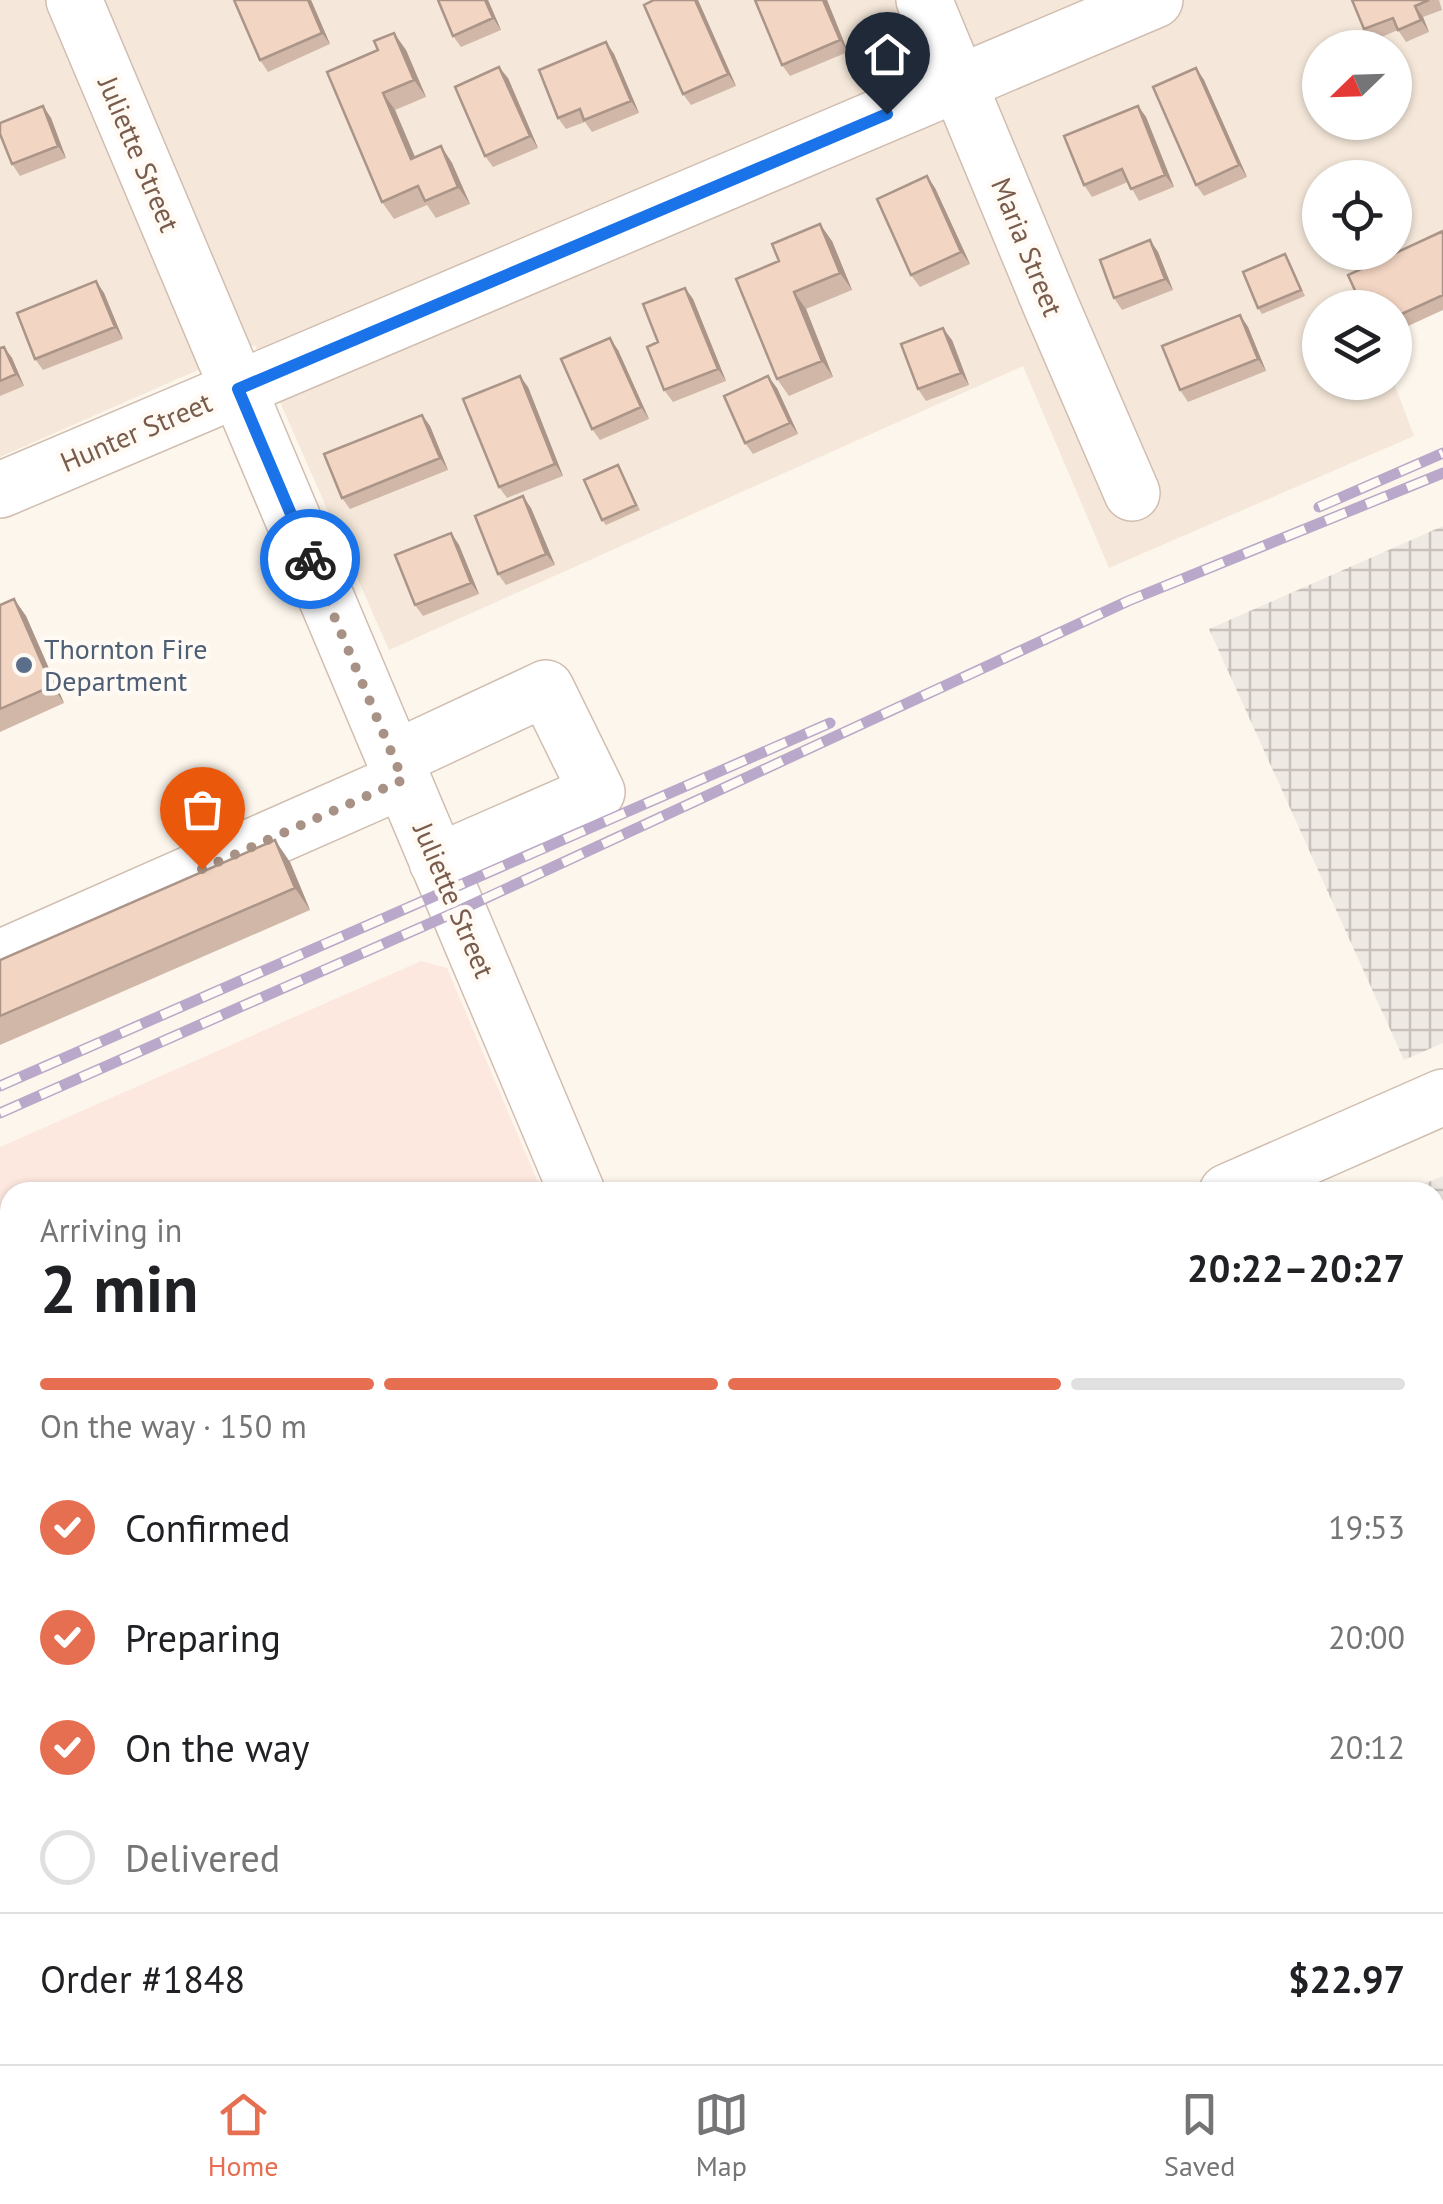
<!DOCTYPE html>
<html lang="en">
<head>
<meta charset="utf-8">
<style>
	:root { --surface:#fff; --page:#f6f6f6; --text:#202124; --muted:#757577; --line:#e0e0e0; --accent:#e76f51 }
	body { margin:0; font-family:"PT Sans",sans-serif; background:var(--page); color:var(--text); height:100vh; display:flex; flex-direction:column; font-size:38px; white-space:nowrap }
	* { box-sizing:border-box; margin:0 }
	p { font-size:32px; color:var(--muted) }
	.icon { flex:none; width:55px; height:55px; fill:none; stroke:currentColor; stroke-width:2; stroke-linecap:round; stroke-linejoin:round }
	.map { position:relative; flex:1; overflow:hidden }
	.sheet { position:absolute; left:0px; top:1182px; width:1445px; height:882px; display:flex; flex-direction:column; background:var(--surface); border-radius:30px 30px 0 0; box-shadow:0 2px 8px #0004 }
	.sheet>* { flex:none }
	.needle { width:65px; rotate:247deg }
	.controls { position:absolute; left:1302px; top:30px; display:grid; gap:20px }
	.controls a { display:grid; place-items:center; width:110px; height:110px; border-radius:50%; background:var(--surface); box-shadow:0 2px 8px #0004; font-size:50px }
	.pin { position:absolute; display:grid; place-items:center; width:85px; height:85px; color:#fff; margin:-102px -42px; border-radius:50% 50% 50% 0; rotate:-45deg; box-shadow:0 0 10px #0007 }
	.pin .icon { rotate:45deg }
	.courier { position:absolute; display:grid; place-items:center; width:100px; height:100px; margin:-50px; border:8px solid #1a73e8; border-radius:50%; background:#fff; color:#222; box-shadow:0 2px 12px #0007 }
	.head em { font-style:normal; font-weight:700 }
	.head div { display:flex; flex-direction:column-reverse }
	.head { display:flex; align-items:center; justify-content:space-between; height:170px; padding:0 40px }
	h1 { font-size:65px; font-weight:700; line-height:75px }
	.bar { display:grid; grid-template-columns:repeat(4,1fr); gap:15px 10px; align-content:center; height:120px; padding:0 40px }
	.bar i { height:12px; border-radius:8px; background:var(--line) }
	.bar .selected { background:var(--accent) }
	.bar p { grid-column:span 4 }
	.line { display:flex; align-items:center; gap:25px; padding:0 40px; border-top:2px solid var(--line) }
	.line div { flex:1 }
	ol { padding:0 40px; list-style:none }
	li { display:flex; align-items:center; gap:30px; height:110px }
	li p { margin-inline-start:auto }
	li .icon { padding:10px; border-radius:50%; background:var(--accent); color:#fff; stroke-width:4 }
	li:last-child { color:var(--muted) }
	li i { width:55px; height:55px; border:5px solid var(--line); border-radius:50% }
	.menu { display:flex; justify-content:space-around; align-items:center; height:140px; border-top:2px solid var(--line); background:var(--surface); font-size:28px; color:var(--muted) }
	.menu a { display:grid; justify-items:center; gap:5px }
	.menu .selected { color:var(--accent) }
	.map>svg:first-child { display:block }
	.residential { fill:#f5e8da; fill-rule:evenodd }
	.commercial { fill:#fde8e0 }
	.industrial { fill:url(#industrial-grid) }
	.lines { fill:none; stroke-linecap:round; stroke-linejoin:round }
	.minor-casing { stroke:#d1beb0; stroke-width:58 }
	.minor { stroke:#fff; stroke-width:55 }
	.rail-casing { stroke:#b9a8c9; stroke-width:11 }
	.rail { stroke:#fffaf3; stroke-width:8; stroke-dasharray:22; stroke-linecap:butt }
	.wall { fill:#d1b7a8 }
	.shaded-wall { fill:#aa9588 }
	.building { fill:#f3d5c3; stroke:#aa9588; stroke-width:2.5 }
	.done { stroke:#a89285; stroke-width:10; stroke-dasharray:0 18 }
	.route { stroke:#1a73e8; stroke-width:12 }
	.service-dot { fill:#5c6f8a; stroke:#fffaf3; stroke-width:4 }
	.labels { text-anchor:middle; stroke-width:9; stroke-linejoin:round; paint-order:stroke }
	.street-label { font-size:28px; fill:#7a5c4d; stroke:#fffaf3 }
	.service-label { font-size:28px; fill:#4e5e75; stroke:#fffaf3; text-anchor:start }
</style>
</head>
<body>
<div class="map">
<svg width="1443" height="2064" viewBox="0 0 1443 2064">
	<defs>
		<pattern id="industrial-grid" width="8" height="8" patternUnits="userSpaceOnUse" patternTransform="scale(2.5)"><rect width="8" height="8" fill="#efe9e4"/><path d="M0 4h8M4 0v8" fill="none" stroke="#c7c0bb"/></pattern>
	</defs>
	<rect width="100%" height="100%" fill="#fdf6ec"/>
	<!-- residential -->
	<path class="residential" d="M0,0h1443v265l-77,42 -46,1v74l74,1 20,53 -305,132 -86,-202 -634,284 -134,-305 -255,112zM1320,48h75v74h-75zM1320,178h75v74h-75z"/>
	<!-- commercial -->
	<path class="commercial" d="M421,961l26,7 95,224h-532v473l-10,5v-523z"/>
	<!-- industrial -->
	<path class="industrial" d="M1443,526v517l-39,17 -195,-431z
		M1443,1176v888h-439l-4,-9h435v-863h-32z"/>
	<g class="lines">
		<defs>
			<path id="minor" d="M74,0l503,1192
				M924,0l128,308 80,185
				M0,490l1155,-490
				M394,759l152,-71 51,104 -160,70
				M0,958l403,-178
				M1227,1192l216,-95
				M3,1267l7,16
				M0,1562l10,5
				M0,1722l10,-4
				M0,1825l10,24
				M97,2055l4,9
				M622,2064l21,-9"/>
		</defs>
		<!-- minor casing -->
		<use href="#minor" class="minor-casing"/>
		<!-- minor -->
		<use href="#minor" class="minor"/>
		<defs>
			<path id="rail" d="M1319,507l124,-54
				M0,1086l830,-363
				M0,1113l458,-202 670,-310 315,-128"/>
		</defs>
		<!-- rail casing -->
		<use href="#rail" class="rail-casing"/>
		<!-- rail -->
		<use href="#rail" class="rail"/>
	</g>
	<!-- wall -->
	<path class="wall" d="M234,0h77l19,44 -62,28 -8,-12z
		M488,0l13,30 -40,17 -8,-11z
		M654,0h44l38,86 -45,19 -8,-11z
		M755,0h72l21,52 -58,24 -8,-11z
		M1352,0h87l3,10 -19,7 6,15 -23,10 -8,-12 -26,11 -8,-12z
		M606,42l8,12 25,59 -47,19 -7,-10 -19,7 -8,-11z
		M406,50l20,47 -31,13 20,47 26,-11 11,17 18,41 -34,14 -9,-13 -33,14 -12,-17 -55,-130z
		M1196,68l8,12 43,97 -43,19 -8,-11z
		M508,78l30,70 -45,19 -8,-11z
		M43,106l8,12 15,40 -46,18 -8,-12z
		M1138,106l8,11 28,70 -35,14 -11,-19 -36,15 -8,-12z
		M927,176l8,12 35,76 -50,23 -9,-12z
		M1443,231v79l-48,22v-24z
		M1150,240l8,12 15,38 -51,20 -8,-12z
		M832,241l20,49 -46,19 27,68 -44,19 -12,-17 2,-118z
		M1285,254l4,6 16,36 -43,18 -4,-6z
		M96,281l8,12 19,46 -80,31 -8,-11z
		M685,288l8,11 33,82 -53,21 -9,-12 -6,-48z
		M1240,315l8,12 18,44 -78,31 -8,-12z
		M952,340l17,45 -43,16 -8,-12z
		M4,347l8,11 12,28 -24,10v-48z
		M618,350l31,69 -49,21 -8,-11z
		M528,387l35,89 -56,22 -8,-11z
		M777,388l21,46 -45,20 -8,-11z
		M422,415l8,11 18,44 -98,39 -8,-11z
		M618,465l22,45 -34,15 -4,-5z
		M531,508l24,57 -49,20 -8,-11z
		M451,533l8,12 20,49 -56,22 -8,-11z
		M14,599l12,17 38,87 -64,29v-127z
		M290,862l20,48 -310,135v-85z"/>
	<!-- shaded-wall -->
	<path class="shaded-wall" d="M308,0h3l19,44 -8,-11z
		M485,0h3l13,30 -8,-12z
		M695,0h3l38,86 -8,-12z
		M823,0h4l21,52 -8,-12z
		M1415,6l8,11 6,15 -8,-12z
		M394,33l12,17 20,47 -12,-17z
		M606,42l8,12 25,59 -8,-12z
		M499,67l9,11 30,70 -8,-12z
		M1196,68l8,12 43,97 -8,-12z
		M383,93l12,17 28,66 -12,-17z
		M43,106l8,12 15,40 -8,-12z
		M1138,106l8,11 28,70 -9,-12z
		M441,146l11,17 18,41 -12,-17z
		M927,176l8,12 35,76 -9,-12z
		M820,224l12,17 20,49 -12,-17z
		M1150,240l8,12 15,38 -8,-11z
		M96,281l8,12 19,46 -8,-12z
		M685,288l8,11 33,82 -8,-12z
		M794,292l12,17 27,68 -11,-16z
		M1240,315l8,12 18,44 -8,-12z
		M943,328l9,12 17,45 -8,-12z
		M610,338l8,12 31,69 -8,-12z
		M4,347l8,11 12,28 -8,-12z
		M520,376l8,11 35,89 -8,-12z
		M768,376l9,12 21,46 -8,-11z
		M422,415l8,11 18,44 -8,-12z
		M523,496l8,12 24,57 -9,-11z
		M451,533l8,12 20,49 -8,-11z
		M14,599l12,17 38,87 -12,-17z
		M275,840l15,22 20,48 -15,-22z"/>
	<!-- building -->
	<path class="building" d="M234,0h74l14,33 -62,27z
		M438,0h47l8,18 -40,18z
		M654,0h41l33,74 -45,20 -39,-89z
		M755,0h68l17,40 -58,25z
		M1352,0h77l-14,6 6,14 -23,10 -5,-12 -29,11z
		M394,33l20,47 -31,13 28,66 30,-13 17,41 -33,14 -7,-15 -36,16 -55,-130 51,-22 -4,-9z
		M606,42l25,59 -47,19 -4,-11 -22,9 -19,-48z
		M499,67l31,69 -45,20 -30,-69z
		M1196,68l43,97 -43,20 -43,-98z
		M43,106l15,40 -46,18 -12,-30v-11z
		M1138,106l27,69 -34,14 -9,-20 -38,16 -20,-49z
		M927,176l34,76 -50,23 -34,-76z
		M820,224l20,49 -46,19 28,69 -45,18 -41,-100 43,-18 -7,-17z
		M1443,231v64l-48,22v-9h-32l-15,-33z
		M1150,240l15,39 -51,19 -14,-38z
		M1285,254l16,36 -43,18 -15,-36z
		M96,281l19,46 -80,32 -18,-46z
		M685,288l33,81 -54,21 -17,-43 11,-5 -15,-38z
		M1240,315l18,44 -78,31 -18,-44z
		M943,328l18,45 -43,16 -17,-45z
		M610,338l31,69 -49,22 -31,-70z
		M4,347l12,27 -16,7v-33z
		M520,376l35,88 -56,23 -36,-88z
		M768,376l22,47 -45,20 -21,-47z
		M422,415l18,43 -98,40 -18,-44z
		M618,465l18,40 -34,15 -18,-40z
		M523,496l23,58 -48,20 -23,-58z
		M451,533l20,50 -56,22 -20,-50z
		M14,599l38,87 -52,23v-104z
		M275,840l20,48 -295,128v-56z
		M10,1369v173l-10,-24v-145z"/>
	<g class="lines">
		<!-- done -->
		<path class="done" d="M202,869l201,-89 -93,-221"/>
		<!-- route -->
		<path class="route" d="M310,559l-72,-170 649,-275"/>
	</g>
	<!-- markers -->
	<circle class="service-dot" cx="24" cy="665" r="10"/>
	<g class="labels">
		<!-- street labels -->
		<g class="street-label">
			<text transform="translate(139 154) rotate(67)" y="10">Juliette Street</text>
			<text transform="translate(1027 247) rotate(68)" y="10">Maria Street</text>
			<text transform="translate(136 432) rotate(-23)" y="10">Hunter Street</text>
			<text transform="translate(454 900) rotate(67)" y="10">Juliette Street</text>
		</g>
		<!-- service labels -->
		<g class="service-label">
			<text x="44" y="659">Thornton Fire<tspan x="44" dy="32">Department</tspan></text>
		</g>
	</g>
</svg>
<div class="controls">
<a><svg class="needle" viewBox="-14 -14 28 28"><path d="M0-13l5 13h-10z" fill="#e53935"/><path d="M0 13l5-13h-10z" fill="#757577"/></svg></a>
<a><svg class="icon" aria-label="locate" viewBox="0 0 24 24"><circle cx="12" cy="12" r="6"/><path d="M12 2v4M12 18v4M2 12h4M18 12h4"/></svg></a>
<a><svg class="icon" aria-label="layers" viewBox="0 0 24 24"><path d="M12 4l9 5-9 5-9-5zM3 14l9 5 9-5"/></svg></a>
</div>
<div class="pin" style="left:202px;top:869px;background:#ea580c"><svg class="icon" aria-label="bag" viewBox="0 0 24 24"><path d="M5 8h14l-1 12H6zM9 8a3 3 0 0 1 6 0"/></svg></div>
<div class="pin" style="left:887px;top:114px;background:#1f2937"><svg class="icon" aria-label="home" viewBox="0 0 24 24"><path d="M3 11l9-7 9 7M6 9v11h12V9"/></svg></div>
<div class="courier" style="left:310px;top:559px"><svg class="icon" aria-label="bike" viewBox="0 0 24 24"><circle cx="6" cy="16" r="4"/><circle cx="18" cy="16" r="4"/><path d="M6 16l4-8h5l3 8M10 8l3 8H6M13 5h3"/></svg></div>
<section class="sheet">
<div class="head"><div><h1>2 min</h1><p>Arriving in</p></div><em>20:22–20:27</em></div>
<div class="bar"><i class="selected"></i><i class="selected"></i><i class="selected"></i><i></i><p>On the way · 150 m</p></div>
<ol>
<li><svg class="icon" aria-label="check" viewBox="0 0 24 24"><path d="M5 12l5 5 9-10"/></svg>Confirmed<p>19:53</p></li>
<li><svg class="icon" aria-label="check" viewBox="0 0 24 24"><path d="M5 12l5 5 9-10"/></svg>Preparing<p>20:00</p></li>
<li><svg class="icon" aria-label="check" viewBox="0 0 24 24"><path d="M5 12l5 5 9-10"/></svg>On the way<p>20:12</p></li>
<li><i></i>Delivered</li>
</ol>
<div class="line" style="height:130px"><div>Order #1848</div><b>$22.97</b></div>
</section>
</div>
<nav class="menu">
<a class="selected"><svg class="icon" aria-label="home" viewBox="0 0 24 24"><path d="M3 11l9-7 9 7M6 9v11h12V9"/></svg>Home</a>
<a><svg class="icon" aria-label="map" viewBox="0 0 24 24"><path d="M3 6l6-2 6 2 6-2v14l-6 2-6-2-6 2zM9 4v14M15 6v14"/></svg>Map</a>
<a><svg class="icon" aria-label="saved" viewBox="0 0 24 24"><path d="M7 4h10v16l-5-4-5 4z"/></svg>Saved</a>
</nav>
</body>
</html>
